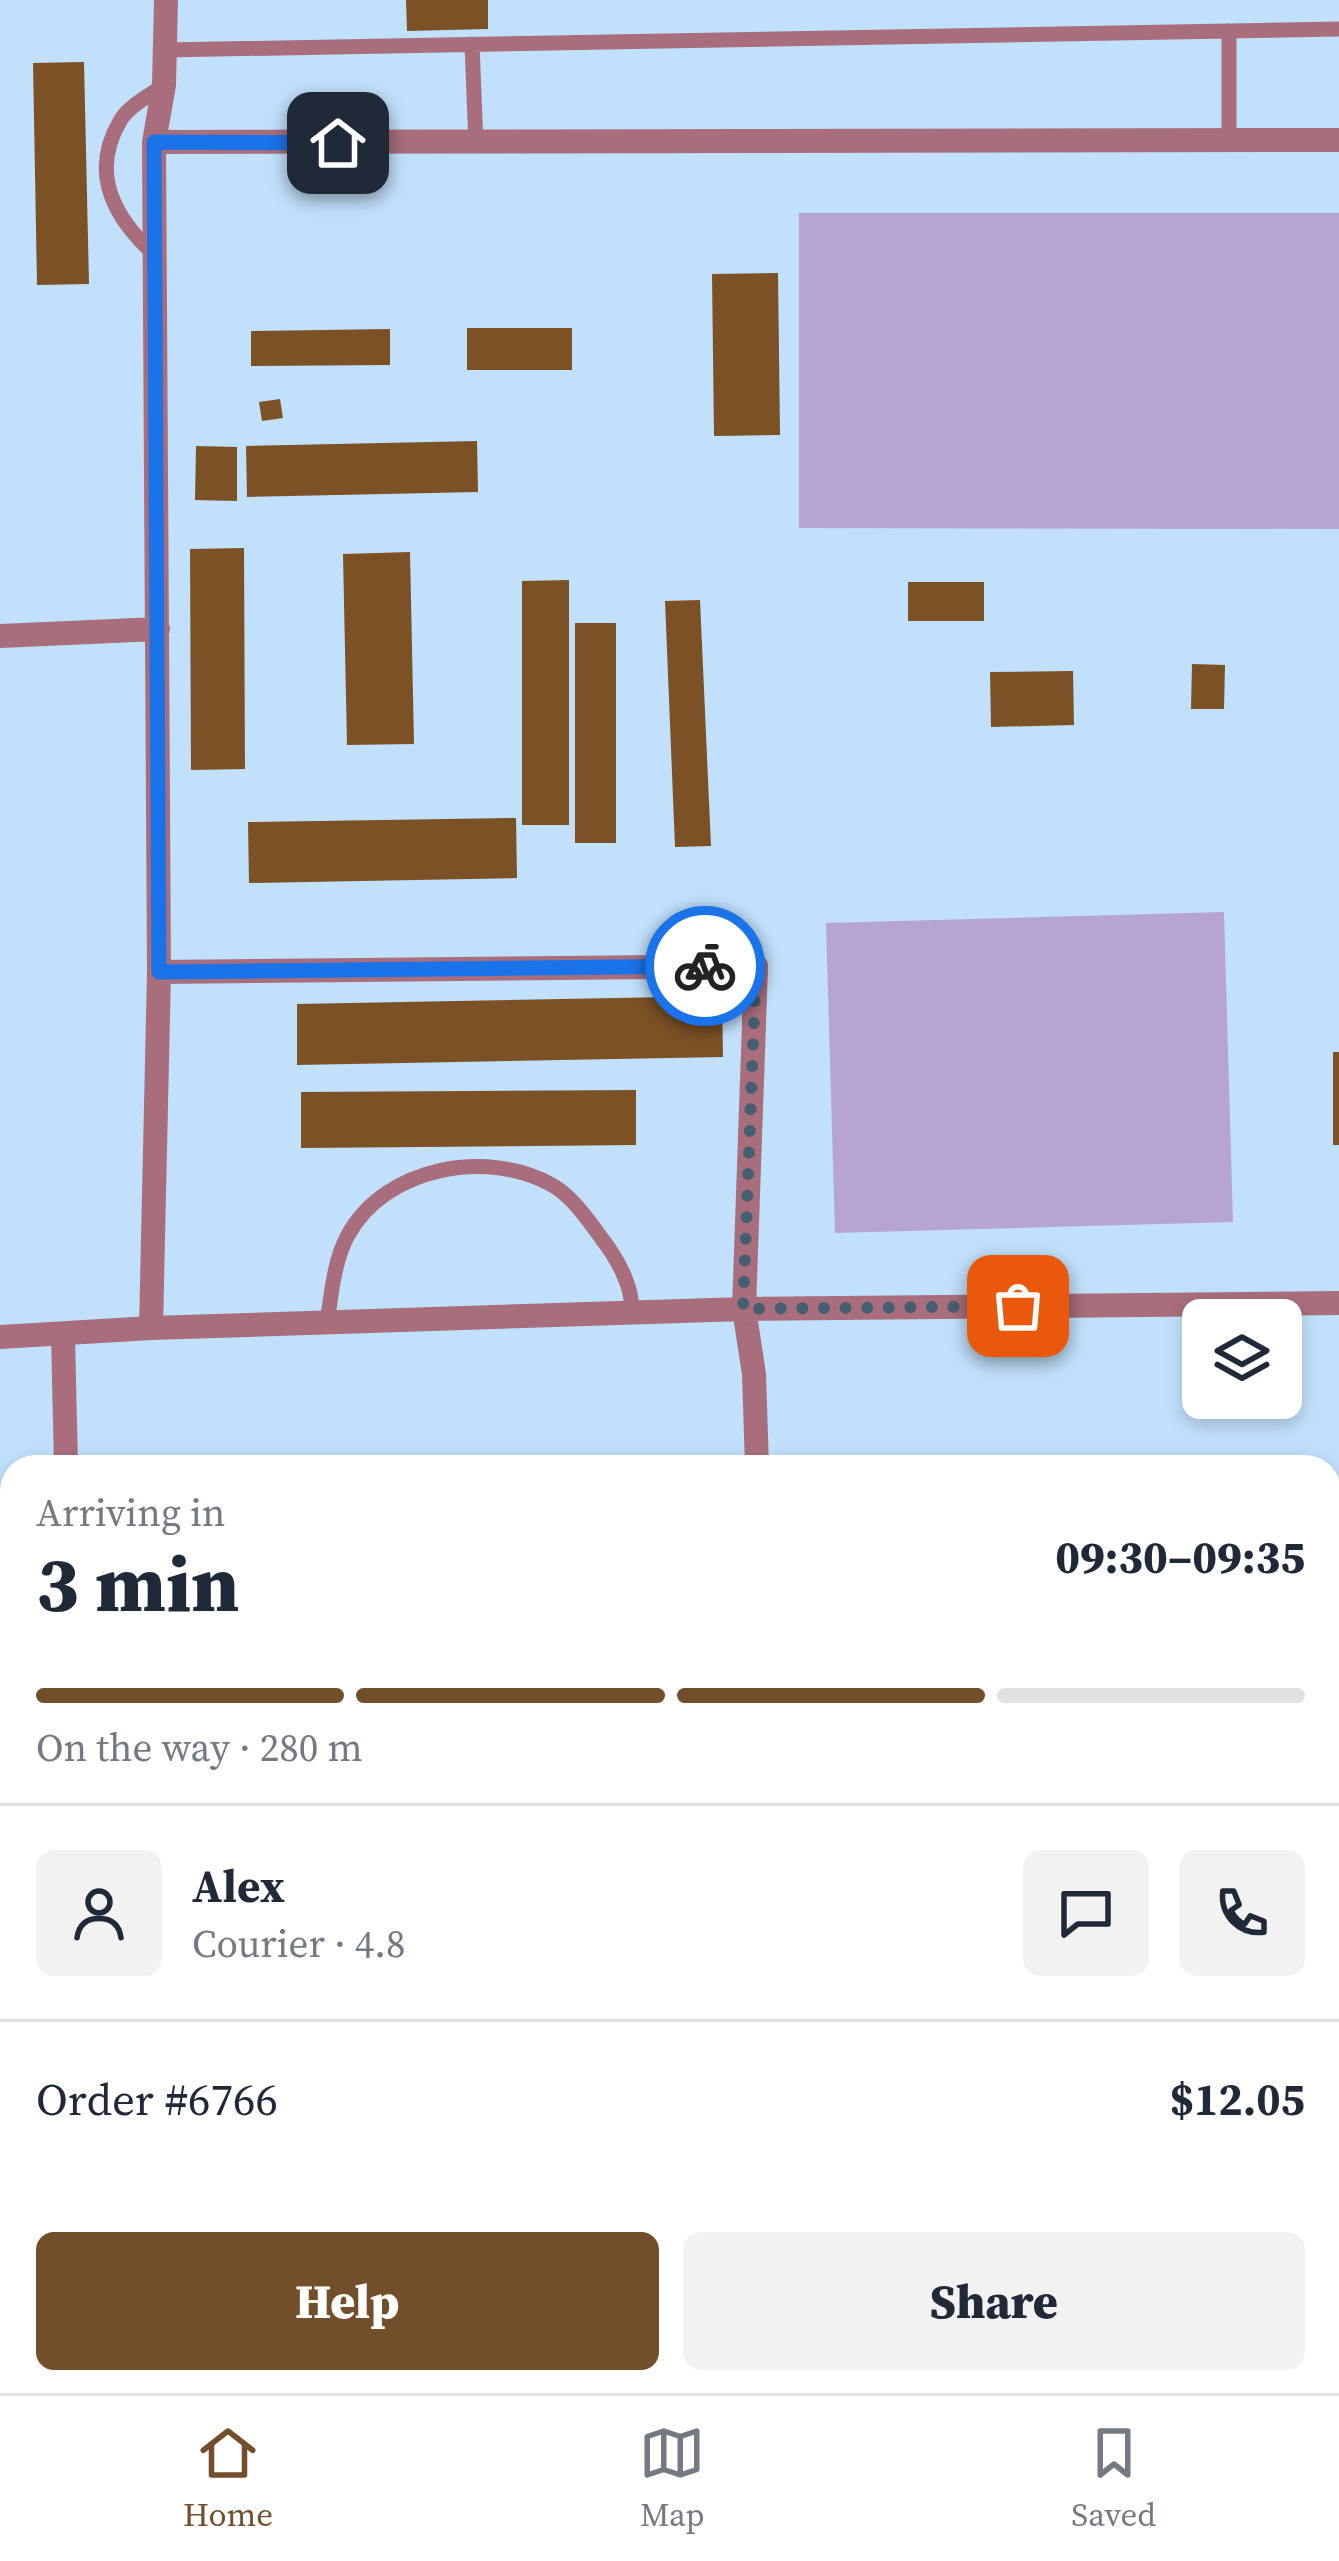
<!DOCTYPE html>
<html lang="en">
<head>
<meta charset="utf-8">
<style>
	:root { --surface:#fff; --page:#f2f2f3; --text:#1f2937; --muted:#747a83; --line:#e0e1e3; --accent:#734e2a }
	body { margin:0; font-family:"Source Serif 4",serif; background:var(--page); color:var(--text); height:100vh; display:flex; flex-direction:column; font-size:45px; white-space:nowrap }
	* { box-sizing:border-box; margin:0 }
	p { font-size:39px; color:var(--muted) }
	.icon { flex:none; width:66px; height:66px; fill:none; stroke:currentColor; stroke-width:2; stroke-linecap:round; stroke-linejoin:round }
	.map { position:relative; flex:1; overflow:hidden }
	.drawer { position:absolute; left:0px; top:1455px; width:1341px; height:939px; display:flex; flex-direction:column; background:var(--surface); border-radius:36px 36px 0 0; box-shadow:0 6px 18px #0003 }
	.drawer>* { flex:none }
	.tools { position:absolute; left:1182px; top:1299px; display:grid; gap:24px }
	.tools a { display:grid; place-items:center; width:120px; height:120px; border-radius:18px; background:var(--surface); box-shadow:0 6px 18px #0003; font-size:60px }
	.pin { position:absolute; display:grid; place-items:center; width:102px; height:102px; color:#fff; margin:-51px; border-radius:24px; box-shadow:0 6px 18px #0006 }
	.courier { position:absolute; display:grid; place-items:center; width:120px; height:120px; margin:-60px; border:9px solid #1a73e8; border-radius:50%; background:#fff; color:#222; box-shadow:0 3px 15px #0007 }
	.summary em { font-style:normal; font-weight:800 }
	.summary div { display:flex; flex-direction:column-reverse }
	.summary { display:flex; align-items:center; justify-content:space-between; height:204px; padding:0 36px }
	h1 { font-size:78px; font-weight:800; line-height:90px }
	.bar { display:grid; grid-template-columns:repeat(4,1fr); gap:18px 12px; align-content:center; height:144px; padding:0 36px }
	.bar i { height:15px; border-radius:9px; background:var(--line) }
	.bar .active { background:var(--accent) }
	.bar p { grid-column:span 4 }
	.line { display:flex; align-items:center; gap:30px; padding:0 36px; border-top:3px solid var(--line) }
	.line div { flex:1 }
	.round { display:grid; place-items:center; flex:none; width:126px; height:126px; border-radius:18px; background:var(--page) }
	.button { display:flex; gap:24px; margin-top:auto; padding:24px 36px }
	.button a { flex:1; height:138px; border-radius:18px; background:var(--accent); color:#fff; font-size:48px; font-weight:800; line-height:138px; text-align:center }
	.button a+a { background:var(--page); color:var(--text) }
	.tabs { display:flex; justify-content:space-around; align-items:center; height:168px; border-top:3px solid var(--line); background:var(--surface); font-size:33px; color:var(--muted) }
	.tabs a { display:grid; justify-items:center; gap:6px }
	.tabs .active { color:var(--accent) }
	.map>svg:first-child { display:block }
	.green { fill:#b7a4d1 }
	.building { fill:#7b5125 }
	.lines { fill:none; stroke-linecap:round; stroke-linejoin:round }
	.service { stroke:#a86e7c; stroke-width:15 }
	.minor { stroke:#a86e7c; stroke-width:24 }
	.done { stroke:#465e72; stroke-width:12; stroke-dasharray:0 21.6 }
	.route { stroke:#1a73e8; stroke-width:15 }
</style>
</head>
<body>
<div class="map">
<svg width="1339" height="2393" viewBox="0 0 1339 2393">
	<rect width="100%" height="100%" fill="#c1e0fb"/>
	<!-- green -->
	<path class="green" d="M799,213h540v316l-540,-1z
		M1224,912l9,310 -398,11 -9,-310z"/>
	<!-- building -->
	<path class="building" d="M406,0h82v29l-81,2z
		M84,62l5,222 -52,1 -4,-222z
		M778,273l2,162 -66,1 -2,-162z
		M467,328h105v42h-105z
		M390,329v36l-139,1v-35z
		M280,399l3,19 -21,3 -3,-19z
		M477,441l1,51 -231,5 -1,-51z
		M196,446l41,1v54l-42,-1z
		M244,548l1,221 -54,1 -1,-221z
		M410,552l4,192 -67,1 -4,-191z
		M569,580v245h-47v-244z
		M908,582h76v39h-76z
		M700,600l11,246 -36,1 -10,-246z
		M575,623h41v220h-41z
		M1192,664l33,1 -1,44h-33z
		M1073,671l1,54 -83,2 -1,-55z
		M516,818l1,60 -268,5 -1,-61z
		M722,996l1,61 -426,8v-61z
		M1333,1052h6v93h-6z
		M636,1090v55l-335,3v-56z"/>
	<g class="lines">
		<!-- service -->
		<path class="service" d="M1229,31v110
			M472,44l4,101
			M165,50l1174,-21
			M155,255c-40,-36 -66,-81 -35,-134 8,-15 31,-26 44,-36
			M327,1324c4,-28 7,-64 21,-89 38,-69 140,-86 204,-50 20,11 37,36 50,54 15,19 33,51 29,75
			M70,2393v-11"/>
		<!-- minor -->
		<path class="minor" d="M166,0l-2,85 -10,57 5,830 -8,356 593,-19 595,-6
			M154,142l1185,-2
			M0,636l158,-7
			M159,972l597,-6 -12,343 10,65 3,93
			M63,1335l3,132
			M0,1337l151,-9
			M0,1829h12
			M0,2274h12
			M769,2382v11"/>
	</g>
	<g class="lines">
		<!-- done -->
		<path class="done" d="M705,966h51l-13,343 275,-3"/>
		<!-- route -->
		<path class="route" d="M338,143l-184,-1 5,830 546,-6"/>
	</g>
</svg>
<div class="tools">
<a><svg class="icon" aria-label="layers" viewBox="0 0 24 24"><path d="M12 4l9 5-9 5-9-5zM3 14l9 5 9-5"/></svg></a>
</div>
<div class="pin" style="left:1018px;top:1306px;background:#ea580c"><svg class="icon" aria-label="bag" viewBox="0 0 24 24"><path d="M5 8h14l-1 12H6zM9 8a3 3 0 0 1 6 0"/></svg></div>
<div class="pin" style="left:338px;top:143px;background:#1f2937"><svg class="icon" aria-label="home" viewBox="0 0 24 24"><path d="M3 11l9-7 9 7M6 9v11h12V9"/></svg></div>
<div class="courier" style="left:705px;top:966px"><svg class="icon" aria-label="bike" viewBox="0 0 24 24"><circle cx="6" cy="16" r="4"/><circle cx="18" cy="16" r="4"/><path d="M6 16l4-8h5l3 8M10 8l3 8H6M13 5h3"/></svg></div>
<section class="drawer">
<div class="summary"><div><h1>3 min</h1><p>Arriving in</p></div><em>09:30–09:35</em></div>
<div class="bar"><i class="active"></i><i class="active"></i><i class="active"></i><i></i><p>On the way · 280 m</p></div>
<div class="line" style="height:216px"><a class="round"><svg class="icon" aria-label="person" viewBox="0 0 24 24"><circle cx="12" cy="8" r="4"/><path d="M4 21q1-7 8-7t8 7"/></svg></a><div><b>Alex</b><p>Courier · 4.8</p></div><a class="round"><svg class="icon" aria-label="chat" viewBox="0 0 24 24"><path d="M4 5h16v11H9l-5 4z"/></svg></a><a class="round"><svg class="icon" aria-label="phone" viewBox="0 0 24 24"><path d="M5 4h4l2 5-3 2q2 4 5 5l2-3 5 2v4C11 20 4 13 5 4z"/></svg></a></div>
<div class="line" style="height:156px"><div>Order #6766</div><b>$12.05</b></div>
<div class="button"><a>Help</a><a>Share</a></div>
</section>
</div>
<nav class="tabs">
<a class="active"><svg class="icon" aria-label="home" viewBox="0 0 24 24"><path d="M3 11l9-7 9 7M6 9v11h12V9"/></svg>Home</a>
<a><svg class="icon" aria-label="map" viewBox="0 0 24 24"><path d="M3 6l6-2 6 2 6-2v14l-6 2-6-2-6 2zM9 4v14M15 6v14"/></svg>Map</a>
<a><svg class="icon" aria-label="saved" viewBox="0 0 24 24"><path d="M7 4h10v16l-5-4-5 4z"/></svg>Saved</a>
</nav>
</body>
</html>
